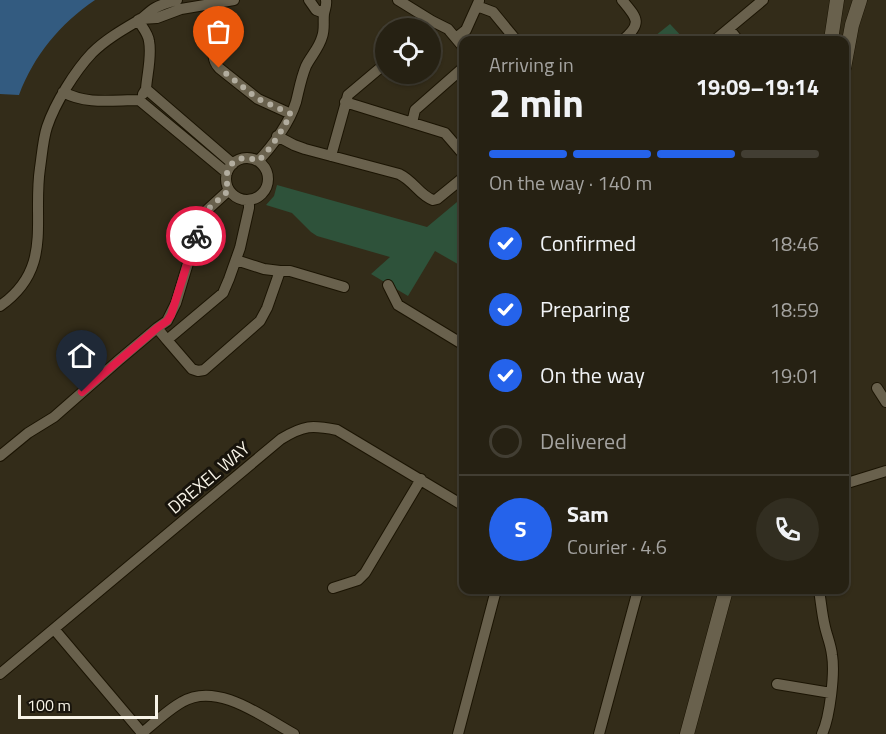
<!DOCTYPE html>
<html lang="en">
<head>
<meta charset="utf-8">
<style>
	:root { --surface:#262113; --page:#322e21; --text:#f1f3f6; --muted:#a4a3a0; --line:#423e33; --accent:#2563eb }
	body { margin:0; font-family:"Titillium Web",sans-serif; background:var(--page); color:var(--text); height:100vh; display:flex; flex-direction:column; font-size:22px; white-space:nowrap }
	* { box-sizing:border-box; margin:0 }
	p { font-size:20px; color:var(--muted) }
	.icon { flex:none; width:33px; height:33px; fill:none; stroke:currentColor; stroke-width:2; stroke-linecap:round; stroke-linejoin:round }
	.map { position:relative; flex:1; overflow:hidden }
	.side { position:absolute; left:459px; top:36px; width:390px; height:558px; display:flex; flex-direction:column; background:var(--surface); border-radius:12px; box-shadow:0 2px 4px #0004,0 0 0 2px var(--line) }
	.side>* { flex:none }
	.controls { position:absolute; left:375px; top:18px; display:grid; gap:12px }
	.controls a { display:grid; place-items:center; width:66px; height:66px; border-radius:50%; background:var(--surface); box-shadow:0 2px 4px #0004,0 0 0 2px var(--line); font-size:30px }
	.scale { position:absolute; left:18px; bottom:15px; width:140px; box-sizing:border-box; padding-left:6px; border:3px solid #f7f3e7; border-top:0; font-size:16px; line-height:21px; white-space:nowrap; color:#f7f3e7; -webkit-text-stroke:4px #18140c; paint-order:stroke }
	.pin { position:absolute; display:grid; place-items:center; width:51px; height:51px; color:#fff; margin:-62px -26px; border-radius:50% 50% 50% 0; rotate:-45deg; box-shadow:0 0 6px #0007 }
	.pin .icon { rotate:45deg }
	.courier { position:absolute; display:grid; place-items:center; width:60px; height:60px; margin:-30px; border:4px solid #e11d48; border-radius:50%; background:#fff; color:#222; box-shadow:0 2px 8px #0007 }
	.head em { font-style:normal; font-weight:700 }
	.head div { display:flex; flex-direction:column-reverse }
	.head { display:flex; align-items:center; justify-content:space-between; height:102px; padding:0 30px }
	h1 { font-size:39px; font-weight:700; line-height:45px }
	.bar { display:grid; grid-template-columns:repeat(4,1fr); gap:9px 6px; align-content:center; height:72px; padding:0 30px }
	.bar i { height:8px; border-radius:4px; background:var(--line) }
	.bar .active { background:var(--accent) }
	.bar p { grid-column:span 4 }
	.line { display:flex; align-items:center; gap:15px; padding:0 30px; border-top:2px solid var(--line) }
	.line div { flex:1 }
	.round { display:grid; place-items:center; flex:none; width:63px; height:63px; border-radius:32px; background:var(--page) }
	ol { padding:0 30px; list-style:none }
	li { display:flex; align-items:center; gap:18px; height:66px }
	li p { margin-inline-start:auto }
	li .icon { padding:6px; border-radius:50%; background:var(--accent); color:#fff; stroke-width:4 }
	li:last-child { color:var(--muted) }
	li i { width:33px; height:33px; border:3px solid var(--line); border-radius:50% }
	.map>svg:first-child { display:block }
	.park { fill:#2e523a }
	.water { fill:#335b80 }
	.lines { fill:none; stroke-linecap:round; stroke-linejoin:round }
	.minor-casing { stroke:#1b1403; stroke-width:12 }
	.tertiary-casing { stroke:#1b1403; stroke-width:15 }
	.minor { stroke:#69614d; stroke-width:10 }
	.tertiary { stroke:#69614d; stroke-width:14 }
	.done { stroke:#b2ad9f; stroke-width:6; stroke-dasharray:0 10.8 }
	.route { stroke:#e11d48; stroke-width:8 }
	.labels { text-anchor:middle; stroke-width:6; stroke-linejoin:round; paint-order:stroke }
	.street-label { font-size:18px; fill:#f7f3e7; stroke:#18140c }
</style>
</head>
<body>
<div class="map">
<svg width="886" height="734" viewBox="0 0 886 734">
	<rect width="100%" height="100%" fill="#332c19"/>
	<!-- park -->
	<path class="park" d="M670,24l15,16h-35z
		M277,185l150,42 36,-30v70l-28,-16 -27,45 -37,-22 19,-17 -73,-21 -6,-4 -19,-19 -26,-8 8,-9z"/>
	<!-- water -->
	<path class="water" d="M0,0h95c-35,24 -61,55 -76,95l-19,-1z"/>
	<g class="lines">
		<defs>
			<path id="minor" d="M309,0l7,10 8,3
				M398,0l34,21 16,8 16,19
				M622,0c15,18 21,23 1,40
				M477,6l16,6 23,28
				M140,19l17,-1 24,-9 53,-9
				M138,20c4,7 10,13 11,21 3,15 -2,33 -3,48l-3,5
				M729,29l9,11
				M216,36c-2,12 -6,22 3,32l39,31 33,15
				M456,38l10,-8 13,-29
				M715,40l48,-40
				M146,89l87,75
				M63,92c24,13 50,8 76,8l88,73
				M345,102l100,31 19,22
				M412,123l3,-13 49,-43
				M277,136l17,9 11,4 94,25c15,7 20,21 34,26l4,-1 27,-22
				M331,156l17,-61 38,-32
				M226 179a21 21 0 1 1 42 0a21 21 0 1 1-42 0Z
				M258,161c14,-14 32,-39 38,-59 3,-12 5,-24 10,-36 5,-10 13,-18 16,-29 3,-8 1,-15 2,-23 1,-6 3,-9 2,-14
				M236,260l28,9 16,2h10l54,16
				M388,285l10,20 66,40
				M0,306c54,-38 32,-85 40,-138 2,-13 3,-29 7,-41 8,-24 28,-56 45,-74 14,-14 32,-24 49,-34 5,-4 9,-8 14,-11 7,-4 15,-6 22,-8
				M157,328l10,12 56,-47 6,-14 11,-31 9,-40v-8
				M167,340l25,29 6,2 6,-1 56,-49 7,-13 13,-37
				M877,388l9,14
				M0,456l28,-23 26,-16 65,-57 38,-32 10,-7 9,-18 25,-83 4,-8 24,-22
				M844,484l42,-13
				M333,588l25,-8 7,-7 56,-94
				M819,590c2,12 3,25 6,37 2,9 6,18 7,28 3,18 -2,62 -10,79
				M54,629l88,104
				M0,674l281,-235c23,-14 31,-14 56,-9l127,76
				M777,684l54,9
				M141,734c12,-10 28,-25 41,-32 35,-21 81,15 112,32
				M458,734l38,-144
				M599,734l39,-144"/>
			<path id="tertiary" d="M831,40l6,-40
				M844,68l8,-43 8,-25
				M687,734l39,-144"/>
		</defs>
		<!-- minor casing -->
		<use href="#minor" class="minor-casing"/>
		<!-- tertiary casing -->
		<use href="#tertiary" class="tertiary-casing"/>
		<!-- minor -->
		<use href="#minor" class="minor"/>
		<!-- tertiary -->
		<use href="#tertiary" class="tertiary"/>
	</g>
	<g class="lines">
		<!-- done -->
		<path class="done" d="M196,236l5,-16 4,-8 24,-22c-9,-21 7,-39 29,-29 14,-13 24,-31 33,-47l-33,-15 -39,-31"/>
		<!-- route -->
		<path class="route" d="M82,392l75,-64 10,-7 4,-6 25,-79"/>
	</g>
	<g class="labels">
		<!-- street labels -->
		<g class="street-label">
			<text transform="translate(209 478) rotate(-40)" y="6">DREXEL WAY</text>
		</g>
	</g>
</svg>
<div class="controls">
<a><svg class="icon" aria-label="locate" viewBox="0 0 24 24"><circle cx="12" cy="12" r="6"/><path d="M12 2v4M12 18v4M2 12h4M18 12h4"/></svg></a>
</div>
<div class="scale">100 m</div>
<div class="pin" style="left:219px;top:68px;background:#ea580c"><svg class="icon" aria-label="bag" viewBox="0 0 24 24"><path d="M5 8h14l-1 12H6zM9 8a3 3 0 0 1 6 0"/></svg></div>
<div class="pin" style="left:82px;top:392px;background:#1f2937"><svg class="icon" aria-label="home" viewBox="0 0 24 24"><path d="M3 11l9-7 9 7M6 9v11h12V9"/></svg></div>
<div class="courier" style="left:196px;top:236px"><svg class="icon" aria-label="bike" viewBox="0 0 24 24"><circle cx="6" cy="16" r="4"/><circle cx="18" cy="16" r="4"/><path d="M6 16l4-8h5l3 8M10 8l3 8H6M13 5h3"/></svg></div>
<section class="side">
<div class="head"><div><h1>2 min</h1><p>Arriving in</p></div><em>19:09–19:14</em></div>
<div class="bar"><i class="active"></i><i class="active"></i><i class="active"></i><i></i><p>On the way · 140 m</p></div>
<ol>
<li><svg class="icon" aria-label="check" viewBox="0 0 24 24"><path d="M5 12l5 5 9-10"/></svg>Confirmed<p>18:46</p></li>
<li><svg class="icon" aria-label="check" viewBox="0 0 24 24"><path d="M5 12l5 5 9-10"/></svg>Preparing<p>18:59</p></li>
<li><svg class="icon" aria-label="check" viewBox="0 0 24 24"><path d="M5 12l5 5 9-10"/></svg>On the way<p>19:01</p></li>
<li><i></i>Delivered</li>
</ol>
<div class="line" style="height:108px"><b class="round" style="background:var(--accent);color:#fff">S</b><div><b>Sam</b><p>Courier · 4.6</p></div><a class="round"><svg class="icon" aria-label="phone" viewBox="0 0 24 24"><path d="M5 4h4l2 5-3 2q2 4 5 5l2-3 5 2v4C11 20 4 13 5 4z"/></svg></a></div>
</section>
</div>
</body>
</html>
